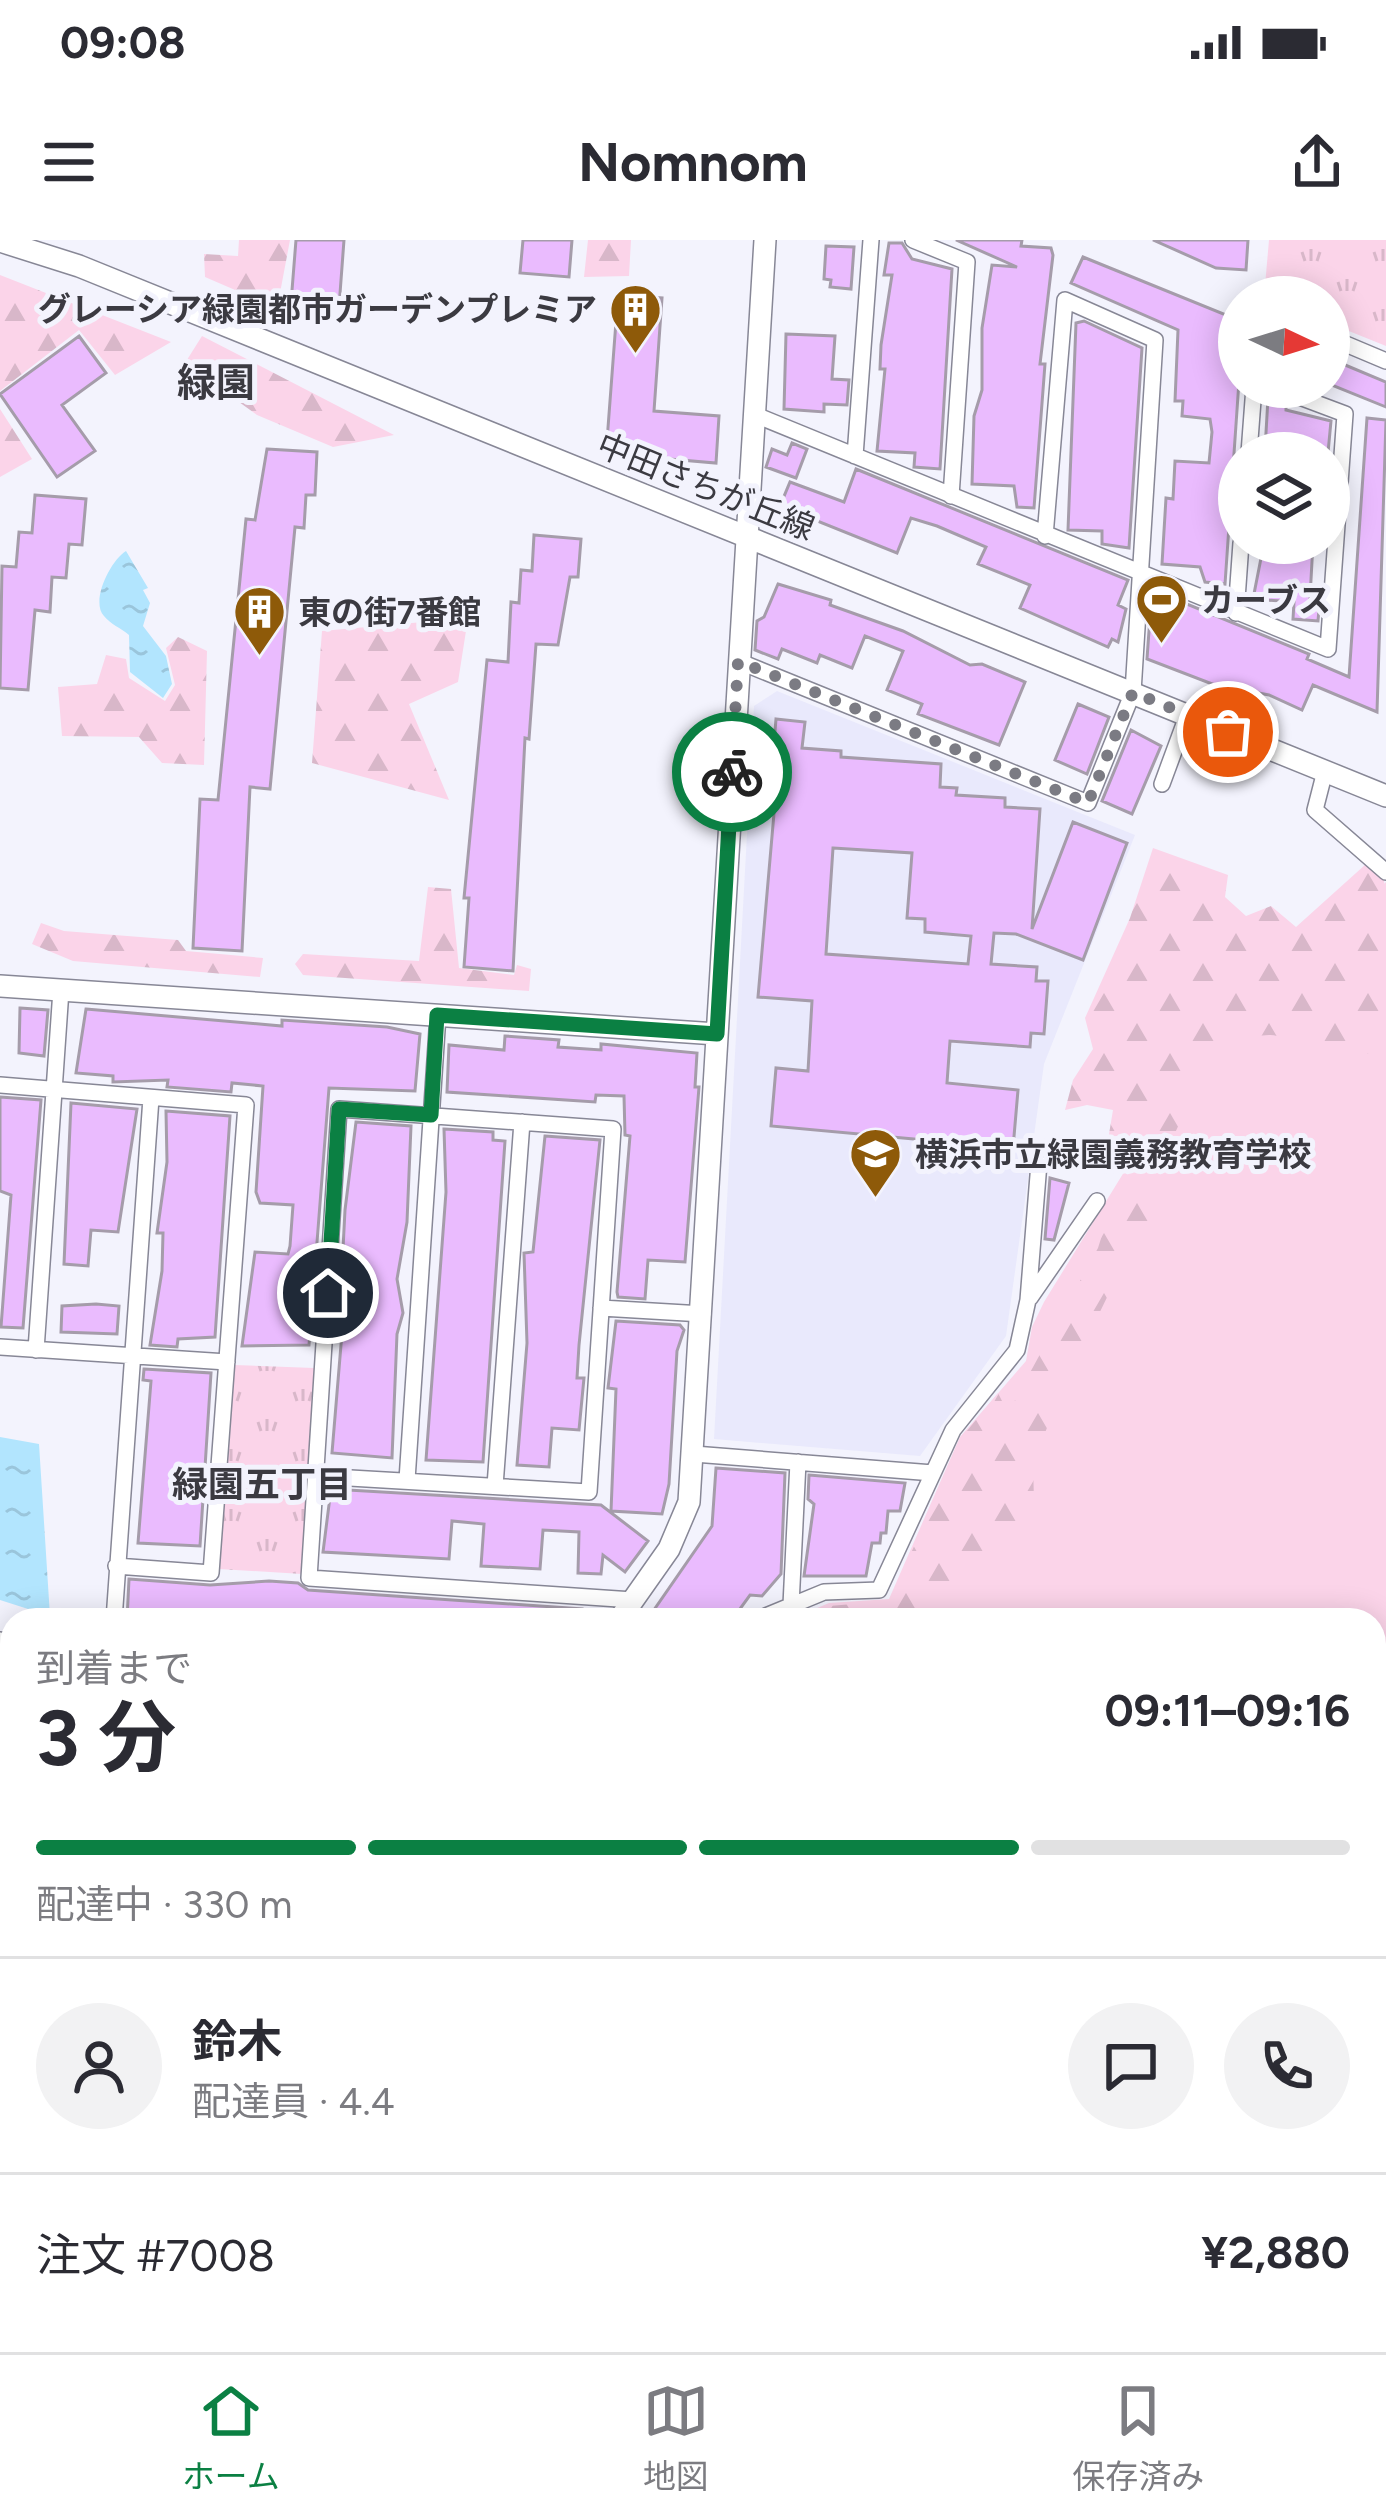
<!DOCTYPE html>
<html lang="ja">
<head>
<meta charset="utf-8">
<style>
	:root { --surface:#fff; --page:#f2f2f3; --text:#2b2b33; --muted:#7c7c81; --line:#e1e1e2; --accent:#0b8043 }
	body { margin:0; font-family:Figtree,"Noto Sans JP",sans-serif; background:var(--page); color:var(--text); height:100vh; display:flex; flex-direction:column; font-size:45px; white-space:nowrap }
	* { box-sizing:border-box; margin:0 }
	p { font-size:39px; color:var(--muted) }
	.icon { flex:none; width:66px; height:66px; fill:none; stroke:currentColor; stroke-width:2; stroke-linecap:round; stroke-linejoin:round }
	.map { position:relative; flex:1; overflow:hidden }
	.details { position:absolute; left:0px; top:1368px; width:1386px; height:744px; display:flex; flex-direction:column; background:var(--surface); border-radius:36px 36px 0 0; box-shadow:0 6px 30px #0003 }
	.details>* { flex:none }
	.needle { width:78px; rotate:94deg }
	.fabs { position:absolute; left:1218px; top:36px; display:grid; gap:24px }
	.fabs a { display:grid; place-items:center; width:132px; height:132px; border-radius:50%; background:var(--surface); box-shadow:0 6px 30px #0003; font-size:60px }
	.pin { position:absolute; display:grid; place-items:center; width:102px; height:102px; color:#fff; margin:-51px; border:6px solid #fff; border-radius:50%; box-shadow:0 3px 12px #0007 }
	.courier { position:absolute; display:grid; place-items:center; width:120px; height:120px; margin:-60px; border:9px solid #0b8043; border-radius:50%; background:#fff; color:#222; box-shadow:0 3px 15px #0007 }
	.overview em { font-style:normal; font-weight:700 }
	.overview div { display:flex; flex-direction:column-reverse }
	.overview { display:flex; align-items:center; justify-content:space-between; height:204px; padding:0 36px }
	h1 { font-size:78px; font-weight:700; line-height:90px }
	.bar { display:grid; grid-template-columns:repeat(4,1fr); gap:18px 12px; align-content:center; height:144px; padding:0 36px }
	.bar i { height:15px; border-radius:9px; background:var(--line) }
	.bar .on { background:var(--accent) }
	.bar p { grid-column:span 4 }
	.line { display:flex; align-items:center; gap:30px; padding:0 36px; border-top:3px solid var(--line) }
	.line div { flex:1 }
	.round { display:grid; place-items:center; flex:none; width:126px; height:126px; border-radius:63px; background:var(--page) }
	.status { display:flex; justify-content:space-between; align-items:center; height:84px; padding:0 60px; background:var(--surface); direction:ltr }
	.status svg { height:33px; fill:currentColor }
	header { display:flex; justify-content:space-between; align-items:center; height:156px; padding:0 36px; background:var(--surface); font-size:54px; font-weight:700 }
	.menu { display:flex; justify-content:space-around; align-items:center; height:168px; border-top:3px solid var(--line); background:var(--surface); font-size:33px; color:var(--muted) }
	.menu a { display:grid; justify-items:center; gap:6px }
	.menu .on { color:var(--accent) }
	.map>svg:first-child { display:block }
	.built { fill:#e9e9fc }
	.grass { fill:#fbd4e9 }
	.forest { fill:url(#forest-firs) }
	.park { fill:url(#park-tufts) }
	.water { fill:url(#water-ripples) }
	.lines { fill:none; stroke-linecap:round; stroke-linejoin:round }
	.stream { stroke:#b2e5fe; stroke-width:6 }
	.river { stroke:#b2e5fe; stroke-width:33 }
	.building { fill:#eabbfe; stroke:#a59caa; stroke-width:3; fill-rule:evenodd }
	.street-casing { stroke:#878796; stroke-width:18 }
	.secondary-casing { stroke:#878796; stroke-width:24 }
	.street { stroke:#fff; stroke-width:15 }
	.secondary { stroke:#fff; stroke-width:21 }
	.done { stroke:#7b7b83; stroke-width:12; stroke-dasharray:0 21.6 }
	.route { stroke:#0b8043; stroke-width:15 }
	.labels { text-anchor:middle; stroke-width:10; stroke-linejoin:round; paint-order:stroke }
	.poi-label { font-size:33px; font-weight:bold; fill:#3b3a41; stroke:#f3f3fd; text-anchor:start }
	.street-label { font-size:33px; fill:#3b3a41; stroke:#f3f3fd }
	.neighbourhood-label { font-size:36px; font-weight:bold; fill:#3b3a41; stroke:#f3f3fd }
	.quarter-label { font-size:39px; font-weight:bold; fill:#3b3a41; stroke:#f3f3fd }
</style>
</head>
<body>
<div class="status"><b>09:08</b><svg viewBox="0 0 49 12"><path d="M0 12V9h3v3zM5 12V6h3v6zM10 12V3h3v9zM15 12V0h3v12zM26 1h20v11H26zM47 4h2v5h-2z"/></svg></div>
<header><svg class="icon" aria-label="menu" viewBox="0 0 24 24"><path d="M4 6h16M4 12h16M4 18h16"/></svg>Nomnom<svg class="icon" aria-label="share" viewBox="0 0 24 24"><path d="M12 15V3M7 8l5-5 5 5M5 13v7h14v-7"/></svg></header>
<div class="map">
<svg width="1386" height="2112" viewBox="0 0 1386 2112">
	<defs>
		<pattern id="forest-firs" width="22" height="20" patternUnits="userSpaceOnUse" patternTransform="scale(3)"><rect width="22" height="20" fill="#fbd4e9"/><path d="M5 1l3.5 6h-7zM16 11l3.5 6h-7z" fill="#d8b7c9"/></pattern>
		<pattern id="park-tufts" width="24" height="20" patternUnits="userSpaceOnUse" patternTransform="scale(3)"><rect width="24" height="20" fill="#fbd4e9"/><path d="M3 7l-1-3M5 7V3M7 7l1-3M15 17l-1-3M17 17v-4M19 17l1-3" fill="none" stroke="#d8b7c9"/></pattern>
		<pattern id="water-ripples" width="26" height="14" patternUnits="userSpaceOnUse" patternTransform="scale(3)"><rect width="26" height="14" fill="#b2e5fe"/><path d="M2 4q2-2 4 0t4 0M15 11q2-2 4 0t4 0" fill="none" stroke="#9ac5db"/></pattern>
	</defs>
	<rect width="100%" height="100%" fill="#f3f3fd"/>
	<!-- built -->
	<path class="built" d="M777,451l358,144 -91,229 -38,272 -86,120 -206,-17 40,-733z"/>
	<!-- grass -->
	<path class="grass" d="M1386,642v1470h-811l-19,-12h818v-720h-585l40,-17 60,-4 71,-162 66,-76 6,-34 12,-25 154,-250z
		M12,2028v72h284l3,12h-299v-81z"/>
	<!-- forest -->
	<path class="forest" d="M239,0h51l-10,53h-38l-37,-16 -1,-23 34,2z
		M588,0h43l-2,36 -45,1z
		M0,35l171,67 -56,33 -36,-45 -79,61z
		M202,96l192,99 -61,12 -76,-32 -72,-52z
		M0,169l32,50 -32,18z
		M468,378l-10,64 -49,22 40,96 -137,-37 10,-132z
		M178,397l29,14 -3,114 -42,-2 -23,-26 -77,-1 -4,-49 39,-3 9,-29 20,4 3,19 36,23 10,-16 -9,-37z
		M1153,608l75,27 -3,22 21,19 25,-10 25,21 70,-63 18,3 2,190 -12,-6 -35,14c-18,-8 -50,-30 -70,-30 -75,2 -83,101 -121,145l1,15 11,14 -30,41 -68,140 -29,73 1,39 -16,38 -52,33 -10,27 -31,20h-128l32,-14 61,-5 72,-164 36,-44 10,20 90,-165 20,-64 12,-18 -24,-14 7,-42 -26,-5 -22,5 8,-30 20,-31 -8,-31 45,-100z
		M428,647l23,2 8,79 55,7 3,-10 14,4 -2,22 -226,-16 -8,-11 8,-10 116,7z
		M41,683l23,8 114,9 8,11 77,7 -3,19 -187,-16 -41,-17z
		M12,1994v80l-12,3v-79z
		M200,2100h99l2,12 -101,-3z
		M556,2100h108l43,12h-132z"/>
	<!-- park -->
	<path class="park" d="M1269,0h117v106l-57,-23v-26h-65z
		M234,1125l80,3 -12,206 -83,-5z
		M0,1814l12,1v95l-12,6z"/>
	<!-- water -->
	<path class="water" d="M126,311l22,37 -5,2 7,13 -7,23 23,30 6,28 -9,14 -33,-26 -1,-37c-8,-7 -19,-11 -25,-19 -14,-15 7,-56 22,-65z
		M0,1197l39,7 11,172 -50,-16z"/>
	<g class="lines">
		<!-- stream -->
		<path class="stream" d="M522,2100l15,12"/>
		<!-- river -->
		<path class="river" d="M314,2100l5,12"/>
	</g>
	<!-- building -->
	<path class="building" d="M296,0h48l-5,67 -48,-4z
		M523,0h49l-3,37 -49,-4z
		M956,0h66l-1,6 30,2 2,7 -13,109h5l-11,144 -17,-1 -3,-21 -42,-2 2,-68 8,-26v-62l10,-63 25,2z
		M1153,0h95l-2,30 -30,-2z
		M889,3h13l10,16 40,10 -12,200 -26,-2 1,-14 -38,-2 8,-82h-5l1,-24 11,-70h-8z
		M826,6l28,1 -3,42 -21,-2 1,-7 -7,-1z
		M1083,17l153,62 3,62 -14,203 -20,-2 -5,-15 -38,-3 4,-66 7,1 2,-38 34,2 3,-31 -2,-13 -28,-3 1,-15h-8l3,-71 -107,-47z
		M618,55l44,3 -8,113 65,5 -3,47 -70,-6 -39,-16z
		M1084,81l58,27 -13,200 -27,-4v-13l-34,-1 8,-207z
		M786,94l49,2 -3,43 17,1 -2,25 -23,-1v8l-40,-3z
		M79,96l27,37 -44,32 33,46 -38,26 -57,-83z
		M1338,122l48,20v25l-57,-23z
		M1268,158l18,7v5l45,11 -3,32 -63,-3z
		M1367,178l19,2 -9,292 -64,-27 -11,25 -33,-15 -21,-4 -2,6 -99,-38 3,-42 10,-24 149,61 -2,5 42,18z
		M792,203l15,6 -11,29 -30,-11 6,-18 15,6z
		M267,209l50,3 -2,43h-9l-2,33 -9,-1 -25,262 -20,-2 -8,164 -49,-3 7,-149 18,1 28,-281 9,1z
		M856,229l272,111 -10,25 8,4 -8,33 -6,-3 -4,8 -88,-39 10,-23 -52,-21 8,-17 -49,-21 -26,-8 -14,35 -117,-47 10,-24 54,20z
		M35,255l51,4 -4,46 -13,-1 -3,34 -14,-1 -2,35 -15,-2 -7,80 -28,-2 2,-122 14,1 3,-35 13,1z
		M534,295l47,4 -3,38h-8l-12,68 -22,-1 -7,95 -4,-1 -12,233 -49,-4 5,-69h-5l23,-238 21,2 3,-60 8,1 2,-33 11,1z
		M1264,303h49l-3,55h10l-2,23 -25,-2 1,-17 -41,-3z
		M778,344l53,16 -1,5 73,26 67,34 12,-1 43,18 -26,63 -81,-31 4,-10 -35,-14 16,-39 -38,-15 -13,32 -32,-13 -3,8 -35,-14 -4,10 -23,-9 2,-29 7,-4z
		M1078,464l31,13 -22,57 -32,-14z
		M776,479l29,3 -3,26 39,3v6l100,7 -1,23 17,1 -1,7 49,3v9l35,2 -8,120 41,-107 54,21 -44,117 -67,-26 -22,-1 -3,31 46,3 -1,14h12l-4,53 -13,-1 -1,14 -80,-6 -3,42 71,7 -5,58 -242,-22 5,-58 32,3 4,-70 -54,-4 19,-218 -6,-1zM833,608l79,5 -5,65 18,1v13l46,4 -3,28 -142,-10z
		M1131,490l30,16 -29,68 -30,-13z
		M20,768l28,2 -4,46 -25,-3z
		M86,769l196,17v-6l105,7 33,7 -5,57 -86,-3 -20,257 -67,1 13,-94 33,2 2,-8 3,-41 -33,-2 -4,-11 7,-106 -31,-3 -1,9 -64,-5 1,-7 -55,2v-6l-37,-3z
		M505,796l54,4 -1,7 43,3v-6l96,9 -2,34h4l-14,175 -37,-2 -3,39 -27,-2 -1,-5 13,-156 -5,-1 -1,-39 -28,-1 -1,7 -148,-10 2,-47 55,5z
		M0,857l41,3 -18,228 -22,-1 10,-132 -11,-4z
		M71,863l66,6 -19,123 -27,-2 -3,36 -24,-2z
		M166,871l64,5 -15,221 -37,2 -1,8 -27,-2 12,-74 1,-38h-6l10,-71z
		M356,882l55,4 -4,96 -10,57 6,34 -6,21 -5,124 -60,-5 16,-192 -5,-12 2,-39z
		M444,889l49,3v8l12,1 -22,321 -57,-2 20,-268z
		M545,896l55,4 -21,205 -2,33h7l-5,52 -27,-2 -3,39 -32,-2 10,-122 -3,-90 9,-1z
		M1050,938l19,5 -15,57 -9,-1z
		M96,1064l23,2 -2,28 -56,-2 1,-26z
		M616,1081l64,4 4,5 -7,21 -8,133 -7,30 -51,-3 5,-122 -8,-1z
		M144,1129l67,4 -11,173 -62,-3 13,-162 -8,-1z
		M716,1228l69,5 -4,101 -19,22 -12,-1 -18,25h-85l65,-94z
		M809,1235l96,8 -5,28h-12l-2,22h-5l-1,10h-8l-6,33h-62l10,-72 -6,-5z
		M331,1249l270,16 47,36 -23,31 -22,-17 -2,19 -23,-1 1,-41 -36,-2 -3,39 -59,-3 3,-42 -32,-3 -3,38 -126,-7z
		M129,1339l81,6 59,-4 29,2 10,7 274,19 -1,11h-201l-82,-7v5l-48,-3 -1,5h-122z"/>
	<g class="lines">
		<defs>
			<path id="street" d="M913,0l54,22 -16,234
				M1329,97l57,24
				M753,174l575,235 17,-235 -72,-27
				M1249,213l5,-66
				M855,216l16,-216
				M1236,373l5,-70
				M738,421l350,142 45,-111 22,-352 -90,-40 -20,236
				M1325,531l-10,39 71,62
				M1162,544l25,-68
				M0,845l246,20 -35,468 -95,-7
				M1030,1058l67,-97
				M601,1068l102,6
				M0,1107l227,15
				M36,1110l25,-360
				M694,1214l239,19
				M316,1236l273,16 24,-363 -274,-20 -30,469 324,22
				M407,1240l31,-465
				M495,1246l27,-364
				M791,1365l7,-143
				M114,1380l37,-522
				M756,1380l68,-28 55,-2 74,-160 64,-80 11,-50 11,-137
				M0,1524h12
				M0,1627l12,1
				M0,1717l12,1
				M0,1808l12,1
				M0,1930l12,-6
				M457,2112l5,-12"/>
			<path id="secondary" d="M0,1l79,25 1307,530
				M0,746l717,48
				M619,1380l50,-71 20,-47 76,-1262
				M0,1403l12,5"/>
		</defs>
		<!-- street casing -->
		<use href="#street" class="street-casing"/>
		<!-- secondary casing -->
		<use href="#secondary" class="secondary-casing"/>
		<!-- street -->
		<use href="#street" class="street"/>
		<!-- secondary -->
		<use href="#secondary" class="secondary"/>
	</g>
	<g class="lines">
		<!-- done -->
		<path class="done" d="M732,532l6,-111 350,142 45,-111 95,40"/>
		<!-- route -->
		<path class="route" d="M328,1053l11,-184 92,6 6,-100 280,19 15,-262"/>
	</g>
	<!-- icons -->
	<defs>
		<symbol id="building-pin" viewBox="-11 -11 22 30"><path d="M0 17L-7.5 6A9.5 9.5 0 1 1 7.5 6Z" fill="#8e5a09" stroke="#f3f3fd"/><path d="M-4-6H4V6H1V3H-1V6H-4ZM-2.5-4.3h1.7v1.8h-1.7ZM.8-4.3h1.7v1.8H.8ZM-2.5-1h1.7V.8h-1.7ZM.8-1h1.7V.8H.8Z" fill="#fff"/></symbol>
		<symbol id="stadium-pin" viewBox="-11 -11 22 30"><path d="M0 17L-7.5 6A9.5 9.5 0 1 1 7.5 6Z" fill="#8e5a09" stroke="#f3f3fd"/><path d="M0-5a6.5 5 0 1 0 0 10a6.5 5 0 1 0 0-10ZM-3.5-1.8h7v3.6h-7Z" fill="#fff"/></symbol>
		<symbol id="school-pin" viewBox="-11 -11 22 30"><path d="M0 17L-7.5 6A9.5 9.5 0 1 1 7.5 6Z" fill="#8e5a09" stroke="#f3f3fd"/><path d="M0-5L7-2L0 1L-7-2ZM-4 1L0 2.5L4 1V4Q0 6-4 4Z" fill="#fff"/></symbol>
	</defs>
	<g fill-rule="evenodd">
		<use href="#building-pin" x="606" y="40" width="59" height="81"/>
		<use href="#stadium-pin" x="1132" y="330" width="59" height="81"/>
		<use href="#building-pin" x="230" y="342" width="59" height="81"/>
		<use href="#school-pin" x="846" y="884" width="59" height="81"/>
	</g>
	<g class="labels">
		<!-- poi labels -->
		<g class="poi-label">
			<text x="597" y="81" text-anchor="end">グレーシア緑園都市ガーデンプレミア</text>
			<text x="1201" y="372">カーブス</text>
			<text x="298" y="384">東の街7番館</text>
			<text x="915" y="926">横浜市立緑園義務教育学校</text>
		</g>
		<!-- street labels -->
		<g class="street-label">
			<text transform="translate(706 246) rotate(22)" y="12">中田さちが丘線</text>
		</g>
		<!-- neighbourhood labels -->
		<g class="neighbourhood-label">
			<text x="262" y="1257">緑園五丁目</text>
		</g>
		<!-- quarter labels -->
		<g class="quarter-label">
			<text x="216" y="156">緑園</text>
		</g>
	</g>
</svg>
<div class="fabs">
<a><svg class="needle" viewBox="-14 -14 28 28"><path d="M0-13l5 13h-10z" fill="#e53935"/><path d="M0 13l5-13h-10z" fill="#7c7c81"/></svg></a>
<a><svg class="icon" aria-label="layers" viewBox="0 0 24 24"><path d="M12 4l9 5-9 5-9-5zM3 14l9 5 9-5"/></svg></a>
</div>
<div class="pin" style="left:1228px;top:492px;background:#ea580c"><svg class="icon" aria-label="bag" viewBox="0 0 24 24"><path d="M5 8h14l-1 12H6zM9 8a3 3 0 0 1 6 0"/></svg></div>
<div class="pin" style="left:328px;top:1053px;background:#1f2937"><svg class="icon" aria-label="home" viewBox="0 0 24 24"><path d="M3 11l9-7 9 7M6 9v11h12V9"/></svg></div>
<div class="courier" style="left:732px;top:532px"><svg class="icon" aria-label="bike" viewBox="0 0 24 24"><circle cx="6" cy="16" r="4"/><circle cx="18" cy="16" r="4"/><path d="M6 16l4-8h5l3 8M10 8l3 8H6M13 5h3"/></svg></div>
<section class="details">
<div class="overview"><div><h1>3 分</h1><p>到着まで</p></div><em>09:11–09:16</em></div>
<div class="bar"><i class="on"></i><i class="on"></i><i class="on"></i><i></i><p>配達中 · 330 m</p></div>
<div class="line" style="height:216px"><a class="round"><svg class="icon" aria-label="person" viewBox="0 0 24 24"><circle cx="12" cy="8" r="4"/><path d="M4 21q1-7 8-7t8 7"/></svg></a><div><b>鈴木</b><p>配達員 · 4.4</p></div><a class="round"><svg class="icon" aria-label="chat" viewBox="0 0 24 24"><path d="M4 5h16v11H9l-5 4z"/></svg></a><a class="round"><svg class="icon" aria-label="phone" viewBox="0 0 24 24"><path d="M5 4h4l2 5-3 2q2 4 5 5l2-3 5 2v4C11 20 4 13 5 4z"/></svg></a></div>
<div class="line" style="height:156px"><div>注文 #7008</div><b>¥2,880</b></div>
</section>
</div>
<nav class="menu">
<a class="on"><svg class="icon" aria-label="home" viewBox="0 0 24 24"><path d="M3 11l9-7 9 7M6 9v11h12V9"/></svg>ホーム</a>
<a><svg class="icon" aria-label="map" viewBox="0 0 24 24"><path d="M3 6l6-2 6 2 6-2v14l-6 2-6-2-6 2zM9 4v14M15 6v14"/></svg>地図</a>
<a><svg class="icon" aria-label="saved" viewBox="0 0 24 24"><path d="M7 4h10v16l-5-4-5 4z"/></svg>保存済み</a>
</nav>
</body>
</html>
